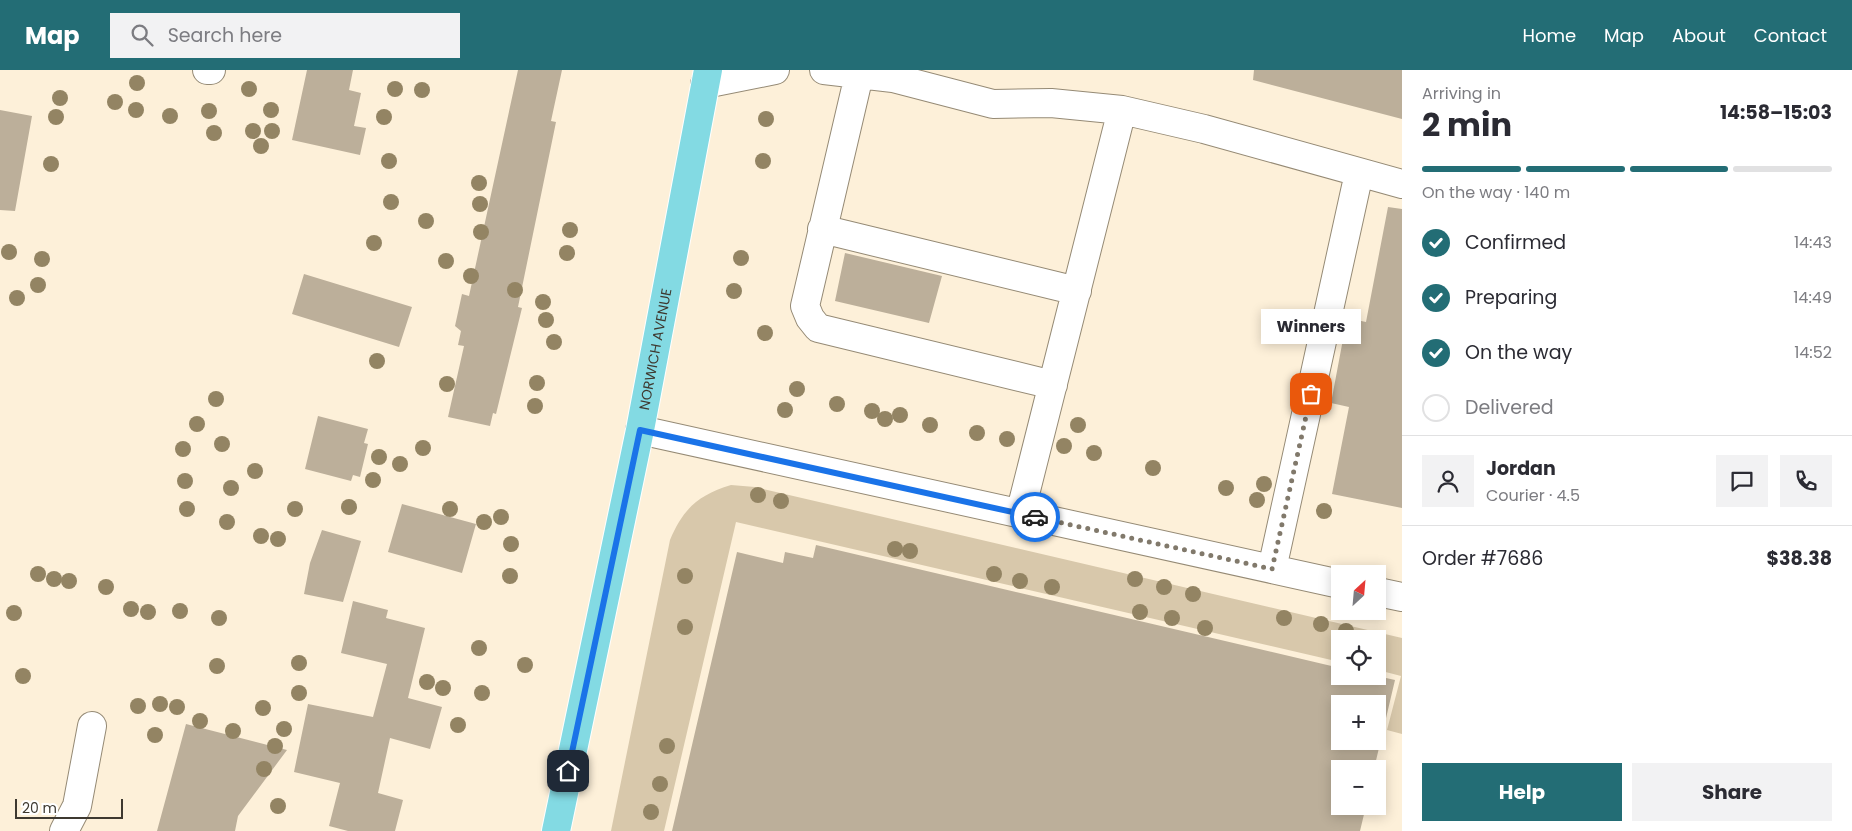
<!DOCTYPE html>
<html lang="en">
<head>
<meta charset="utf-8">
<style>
	:root { --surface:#fff; --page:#f2f2f3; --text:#2b2b33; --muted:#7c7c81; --line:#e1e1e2; --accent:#236d75 }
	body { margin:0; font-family:Poppins,sans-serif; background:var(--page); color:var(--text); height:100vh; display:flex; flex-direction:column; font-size:19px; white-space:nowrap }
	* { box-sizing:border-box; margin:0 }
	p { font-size:16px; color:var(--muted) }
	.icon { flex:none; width:28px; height:28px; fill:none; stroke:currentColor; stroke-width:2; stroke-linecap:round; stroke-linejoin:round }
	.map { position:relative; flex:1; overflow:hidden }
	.panel { display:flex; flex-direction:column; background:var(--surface); width:450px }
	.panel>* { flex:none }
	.needle { width:32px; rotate:26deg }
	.buttons { position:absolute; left:1331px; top:495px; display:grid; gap:10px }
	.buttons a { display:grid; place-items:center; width:55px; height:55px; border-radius:0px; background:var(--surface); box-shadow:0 2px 12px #0003; font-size:25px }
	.scale { position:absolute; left:15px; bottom:12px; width:108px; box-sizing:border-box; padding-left:5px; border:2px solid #3e3930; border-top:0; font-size:14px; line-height:18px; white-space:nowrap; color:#3e3930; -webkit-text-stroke:4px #fff; paint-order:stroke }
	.pin { position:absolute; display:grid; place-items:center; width:42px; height:42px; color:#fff; margin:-21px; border-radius:10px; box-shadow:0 2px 8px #0006 }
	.courier { position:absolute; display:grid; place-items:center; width:50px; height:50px; margin:-25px; border:4px solid #1a73e8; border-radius:50%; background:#fff; color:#222; box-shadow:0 1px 6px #0007 }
	.bubble { position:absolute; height:35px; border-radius:0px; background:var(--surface); box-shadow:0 2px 12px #0003; font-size:16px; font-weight:700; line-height:35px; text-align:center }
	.summary em { font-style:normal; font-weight:700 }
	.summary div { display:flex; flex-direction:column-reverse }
	.summary { display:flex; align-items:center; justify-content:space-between; height:85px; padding:0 20px }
	h1 { font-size:32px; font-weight:700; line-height:38px }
	.bar { display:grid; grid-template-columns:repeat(4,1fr); gap:8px 5px; align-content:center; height:60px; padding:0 20px }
	.bar i { height:6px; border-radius:4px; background:var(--line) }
	.bar .selected { background:var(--accent) }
	.bar p { grid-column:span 4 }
	.line { display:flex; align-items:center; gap:12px; padding:0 20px; border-top:1px solid var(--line) }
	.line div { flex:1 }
	.round { display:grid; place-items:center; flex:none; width:52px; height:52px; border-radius:0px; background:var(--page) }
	ol { padding:0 20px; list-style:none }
	li { display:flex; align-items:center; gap:15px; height:55px }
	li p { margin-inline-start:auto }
	li .icon { padding:5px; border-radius:50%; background:var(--accent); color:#fff; stroke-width:4 }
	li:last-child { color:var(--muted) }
	li i { width:28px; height:28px; border:2px solid var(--line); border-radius:50% }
	.primary-button { display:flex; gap:10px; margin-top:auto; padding:10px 20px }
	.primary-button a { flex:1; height:58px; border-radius:0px; background:var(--accent); color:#fff; font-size:20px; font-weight:700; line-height:58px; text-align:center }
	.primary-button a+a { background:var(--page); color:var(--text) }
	header { display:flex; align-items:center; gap:30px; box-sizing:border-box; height:70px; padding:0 25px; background:var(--accent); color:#fff }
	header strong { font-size:24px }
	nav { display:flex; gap:28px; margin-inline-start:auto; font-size:18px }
	.search { width:350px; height:45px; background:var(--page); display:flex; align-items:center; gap:12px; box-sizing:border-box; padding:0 18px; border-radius:0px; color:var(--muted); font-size:19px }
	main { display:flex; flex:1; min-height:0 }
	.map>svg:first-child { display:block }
	.green { fill:#d8c8ab }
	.building { fill:#bcaf9a; fill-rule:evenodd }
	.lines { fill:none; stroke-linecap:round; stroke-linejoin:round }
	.minor-casing { stroke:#958a75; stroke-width:30 }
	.major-casing { stroke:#fff; stroke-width:30 }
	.minor { stroke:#fff; stroke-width:28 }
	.major { stroke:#83dae3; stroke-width:28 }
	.tree { fill:#938463 }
	.done { stroke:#81796b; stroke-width:5; stroke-dasharray:0 9 }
	.route { stroke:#1a73e8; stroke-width:6 }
	.labels { text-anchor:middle; stroke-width:4; stroke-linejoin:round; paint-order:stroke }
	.street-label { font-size:14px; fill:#3e3930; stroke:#fff }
</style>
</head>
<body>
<header>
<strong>Map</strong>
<div class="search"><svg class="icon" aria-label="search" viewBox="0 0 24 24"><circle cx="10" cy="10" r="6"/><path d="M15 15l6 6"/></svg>Search here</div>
<nav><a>Home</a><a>Map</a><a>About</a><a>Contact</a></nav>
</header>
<main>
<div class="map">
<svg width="1402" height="761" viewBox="0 0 1402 761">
	<rect width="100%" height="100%" fill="#fdf0d9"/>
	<!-- green -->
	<path class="green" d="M731,415l24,2 647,151v96l-15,-4 14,-54 -23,-6v-31h-38v23l-604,-140 -72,309h-53l59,-291c13,-31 28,-45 61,-55z"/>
	<!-- building -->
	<path class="building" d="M307,0h46l-4,20 12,3 -7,33 12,2 -6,27 -68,-15z
		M518,0h44l-11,51 5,1 -38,185 4,1 -26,106 -3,-1 -3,13 -42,-9 16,-71 -6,-1 3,-14 -6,-5 7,-32 7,2z
		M1254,0h148v49l-149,-39z
		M0,40l32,6 -17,95 -15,-1z
		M1388,137l14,2v299l-70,-14 17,-87 -18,-4 16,-85 19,4z
		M845,183l97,23 -13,47 -94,-22z
		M304,204l108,33 -13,40 -107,-33z
		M318,346l50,13 -4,14 4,1 -8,33 -7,-2 -2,6 -46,-12z
		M402,434l74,20 -14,49 -74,-21z
		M322,460l39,11 -18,61 -39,-8 6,-31z
		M816,475l524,123v8h37l18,4 -21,89h-34v37h26l-6,25h-688l65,-279 46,11 2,-11 28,6zM1340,634h38v37h-38z
		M353,531l35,9 -2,8 39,10 -17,70 34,9 -12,42 -40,-11 -12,55 25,7 -8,31h-47l-19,-5 11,-43 -46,-11 14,-68 65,13 14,-53 -46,-11z
		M186,654l101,26 -49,66 -3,15h-78z"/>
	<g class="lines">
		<defs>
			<path id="minor" d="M207,0h4
				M824,0l69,8 100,26 58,-1 71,7 82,19 198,55
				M859,5l-54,231 5,12 8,10 235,57
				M705,14l70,-14
				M822,159l255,62
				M640,360l700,154
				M1020,444l102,-404
				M1272,499l87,-396
				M1378,522l24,5
				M64,761l13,-25 15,-80"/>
			<g id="major">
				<path id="s1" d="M556,761l84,-401 68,-360"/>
			</g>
		</defs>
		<!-- minor casing -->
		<use href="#minor" class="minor-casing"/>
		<!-- major casing -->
		<use href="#major" class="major-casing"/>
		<!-- minor -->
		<use href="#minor" class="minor"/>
		<!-- major -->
		<use href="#major" class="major"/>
	</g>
	<!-- trees -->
	<g class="tree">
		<circle cx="137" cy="13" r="8"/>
		<circle cx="249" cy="19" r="8"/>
		<circle cx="395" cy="19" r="8"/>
		<circle cx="422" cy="20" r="8"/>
		<circle cx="60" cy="28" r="8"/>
		<circle cx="115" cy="32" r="8"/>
		<circle cx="136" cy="40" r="8"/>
		<circle cx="271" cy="40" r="8"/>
		<circle cx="209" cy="41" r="8"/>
		<circle cx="170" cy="46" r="8"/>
		<circle cx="56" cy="47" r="8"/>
		<circle cx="384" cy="47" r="8"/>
		<circle cx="766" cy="49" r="8"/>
		<circle cx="253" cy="61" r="8"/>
		<circle cx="272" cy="61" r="8"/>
		<circle cx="214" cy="63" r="8"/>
		<circle cx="261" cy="76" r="8"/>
		<circle cx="389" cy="91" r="8"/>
		<circle cx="763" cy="91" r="8"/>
		<circle cx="51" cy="94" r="8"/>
		<circle cx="479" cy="113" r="8"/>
		<circle cx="391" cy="132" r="8"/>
		<circle cx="480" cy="134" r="8"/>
		<circle cx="426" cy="151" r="8"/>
		<circle cx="570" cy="160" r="8"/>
		<circle cx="481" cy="162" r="8"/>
		<circle cx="374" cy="173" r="8"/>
		<circle cx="9" cy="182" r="8"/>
		<circle cx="567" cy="183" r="8"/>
		<circle cx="741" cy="188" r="8"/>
		<circle cx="42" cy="189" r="8"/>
		<circle cx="446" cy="191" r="8"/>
		<circle cx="471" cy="206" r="8"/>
		<circle cx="38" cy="215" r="8"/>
		<circle cx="515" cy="220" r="8"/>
		<circle cx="734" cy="221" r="8"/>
		<circle cx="17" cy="228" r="8"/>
		<circle cx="543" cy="232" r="8"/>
		<circle cx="546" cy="250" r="8"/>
		<circle cx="765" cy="263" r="8"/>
		<circle cx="554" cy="272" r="8"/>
		<circle cx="377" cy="291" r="8"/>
		<circle cx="537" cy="313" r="8"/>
		<circle cx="447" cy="314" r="8"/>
		<circle cx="797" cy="319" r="8"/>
		<circle cx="216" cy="329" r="8"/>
		<circle cx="837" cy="334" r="8"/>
		<circle cx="535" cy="336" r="8"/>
		<circle cx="785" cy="340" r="8"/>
		<circle cx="872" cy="341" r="8"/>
		<circle cx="900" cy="345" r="8"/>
		<circle cx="885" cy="349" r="8"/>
		<circle cx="197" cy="354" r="8"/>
		<circle cx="930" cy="355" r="8"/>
		<circle cx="1078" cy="355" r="8"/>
		<circle cx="977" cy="363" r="8"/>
		<circle cx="1007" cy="369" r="8"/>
		<circle cx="222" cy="374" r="8"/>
		<circle cx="1064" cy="376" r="8"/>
		<circle cx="423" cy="378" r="8"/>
		<circle cx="183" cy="379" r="8"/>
		<circle cx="1094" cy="383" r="8"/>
		<circle cx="379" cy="387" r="8"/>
		<circle cx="400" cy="394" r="8"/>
		<circle cx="1153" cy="398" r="8"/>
		<circle cx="255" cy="401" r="8"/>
		<circle cx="373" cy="410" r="8"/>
		<circle cx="185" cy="411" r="8"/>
		<circle cx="1264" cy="414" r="8"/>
		<circle cx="231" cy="418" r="8"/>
		<circle cx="1226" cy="418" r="8"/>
		<circle cx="758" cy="425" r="8"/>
		<circle cx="1257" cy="430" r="8"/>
		<circle cx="781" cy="431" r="8"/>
		<circle cx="349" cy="437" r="8"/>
		<circle cx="187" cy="439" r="8"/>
		<circle cx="295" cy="439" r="8"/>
		<circle cx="450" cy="439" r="8"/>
		<circle cx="1324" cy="441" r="8"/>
		<circle cx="501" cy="447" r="8"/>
		<circle cx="227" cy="452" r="8"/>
		<circle cx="484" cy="452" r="8"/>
		<circle cx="261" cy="466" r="8"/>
		<circle cx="278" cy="469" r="8"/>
		<circle cx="511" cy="474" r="8"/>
		<circle cx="895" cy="479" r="8"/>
		<circle cx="910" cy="481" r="8"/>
		<circle cx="38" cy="504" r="8"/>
		<circle cx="994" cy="504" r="8"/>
		<circle cx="510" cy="506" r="8"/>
		<circle cx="685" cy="506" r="8"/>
		<circle cx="54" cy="509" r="8"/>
		<circle cx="1135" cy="509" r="8"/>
		<circle cx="69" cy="511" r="8"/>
		<circle cx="1020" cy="511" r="8"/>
		<circle cx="106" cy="517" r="8"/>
		<circle cx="1052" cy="517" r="8"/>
		<circle cx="1164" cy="517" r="8"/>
		<circle cx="1193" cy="524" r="8"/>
		<circle cx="131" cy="539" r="8"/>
		<circle cx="180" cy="541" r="8"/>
		<circle cx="148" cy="542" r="8"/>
		<circle cx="1140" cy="542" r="8"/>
		<circle cx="14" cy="543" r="8"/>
		<circle cx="219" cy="548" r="8"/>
		<circle cx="1172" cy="548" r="8"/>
		<circle cx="1284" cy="548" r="8"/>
		<circle cx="1321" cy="554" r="8"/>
		<circle cx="685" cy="557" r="8"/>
		<circle cx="1205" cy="558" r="8"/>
		<circle cx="1346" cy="561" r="8"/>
		<circle cx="479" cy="578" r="8"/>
		<circle cx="299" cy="593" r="8"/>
		<circle cx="525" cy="595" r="8"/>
		<circle cx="217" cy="596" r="8"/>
		<circle cx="23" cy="606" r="8"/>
		<circle cx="427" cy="612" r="8"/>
		<circle cx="443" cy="618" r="8"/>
		<circle cx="299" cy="623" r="8"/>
		<circle cx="482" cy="623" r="8"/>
		<circle cx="160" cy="634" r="8"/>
		<circle cx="138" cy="636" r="8"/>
		<circle cx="177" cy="637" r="8"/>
		<circle cx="263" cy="638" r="8"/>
		<circle cx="200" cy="651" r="8"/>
		<circle cx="458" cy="655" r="8"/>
		<circle cx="284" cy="659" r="8"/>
		<circle cx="233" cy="661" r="8"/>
		<circle cx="155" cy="665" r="8"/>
		<circle cx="275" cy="676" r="8"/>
		<circle cx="667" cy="676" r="8"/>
		<circle cx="264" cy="699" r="8"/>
		<circle cx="660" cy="714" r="8"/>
		<circle cx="278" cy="736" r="8"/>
		<circle cx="651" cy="742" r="8"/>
	</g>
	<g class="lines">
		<!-- done -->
		<path class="done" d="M1035,447l237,52 39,-175"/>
		<!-- route -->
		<path class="route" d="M568,701l72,-341 395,87"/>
	</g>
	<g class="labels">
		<!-- street labels -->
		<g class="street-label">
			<text dy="5" stroke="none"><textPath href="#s1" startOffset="492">NORWICH AVENUE</textPath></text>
		</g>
	</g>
</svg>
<div class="buttons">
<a><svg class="needle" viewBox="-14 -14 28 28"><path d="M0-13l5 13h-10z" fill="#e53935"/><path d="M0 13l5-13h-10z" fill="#7c7c81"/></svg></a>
<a><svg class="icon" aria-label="locate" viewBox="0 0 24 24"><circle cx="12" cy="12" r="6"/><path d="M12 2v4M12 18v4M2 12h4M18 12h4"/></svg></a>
<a>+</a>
<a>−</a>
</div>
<div class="scale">20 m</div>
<div class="pin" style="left:1311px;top:324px;background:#ea580c"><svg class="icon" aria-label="bag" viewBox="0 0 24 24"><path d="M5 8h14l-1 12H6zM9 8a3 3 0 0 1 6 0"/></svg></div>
<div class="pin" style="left:568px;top:701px;background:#1f2937"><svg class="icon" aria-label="home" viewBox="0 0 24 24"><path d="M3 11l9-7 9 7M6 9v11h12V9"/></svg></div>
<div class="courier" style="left:1035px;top:447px"><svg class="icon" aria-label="car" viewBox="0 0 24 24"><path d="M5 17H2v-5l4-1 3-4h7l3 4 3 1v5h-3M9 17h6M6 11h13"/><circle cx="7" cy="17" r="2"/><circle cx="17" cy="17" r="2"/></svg></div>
<div class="bubble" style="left:1261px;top:239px;width:100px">Winners</div>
</div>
<section class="panel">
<div class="summary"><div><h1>2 min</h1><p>Arriving in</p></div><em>14:58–15:03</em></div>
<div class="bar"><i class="selected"></i><i class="selected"></i><i class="selected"></i><i></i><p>On the way · 140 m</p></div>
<ol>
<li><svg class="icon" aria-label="check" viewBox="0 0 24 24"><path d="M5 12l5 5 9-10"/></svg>Confirmed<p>14:43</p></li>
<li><svg class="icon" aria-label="check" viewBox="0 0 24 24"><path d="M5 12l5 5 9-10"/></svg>Preparing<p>14:49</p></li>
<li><svg class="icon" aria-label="check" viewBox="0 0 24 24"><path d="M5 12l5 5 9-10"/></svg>On the way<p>14:52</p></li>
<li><i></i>Delivered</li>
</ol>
<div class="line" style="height:90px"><a class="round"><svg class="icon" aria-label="person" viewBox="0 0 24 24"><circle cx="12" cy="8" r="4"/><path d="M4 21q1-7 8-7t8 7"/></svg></a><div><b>Jordan</b><p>Courier · 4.5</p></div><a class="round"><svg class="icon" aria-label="chat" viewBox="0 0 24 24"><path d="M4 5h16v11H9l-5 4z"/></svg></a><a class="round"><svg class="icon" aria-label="phone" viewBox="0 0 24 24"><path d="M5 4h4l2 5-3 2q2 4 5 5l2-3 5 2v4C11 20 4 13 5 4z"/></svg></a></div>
<div class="line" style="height:65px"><div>Order #7686</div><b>$38.38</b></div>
<div class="primary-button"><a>Help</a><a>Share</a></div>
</section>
</main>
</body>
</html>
